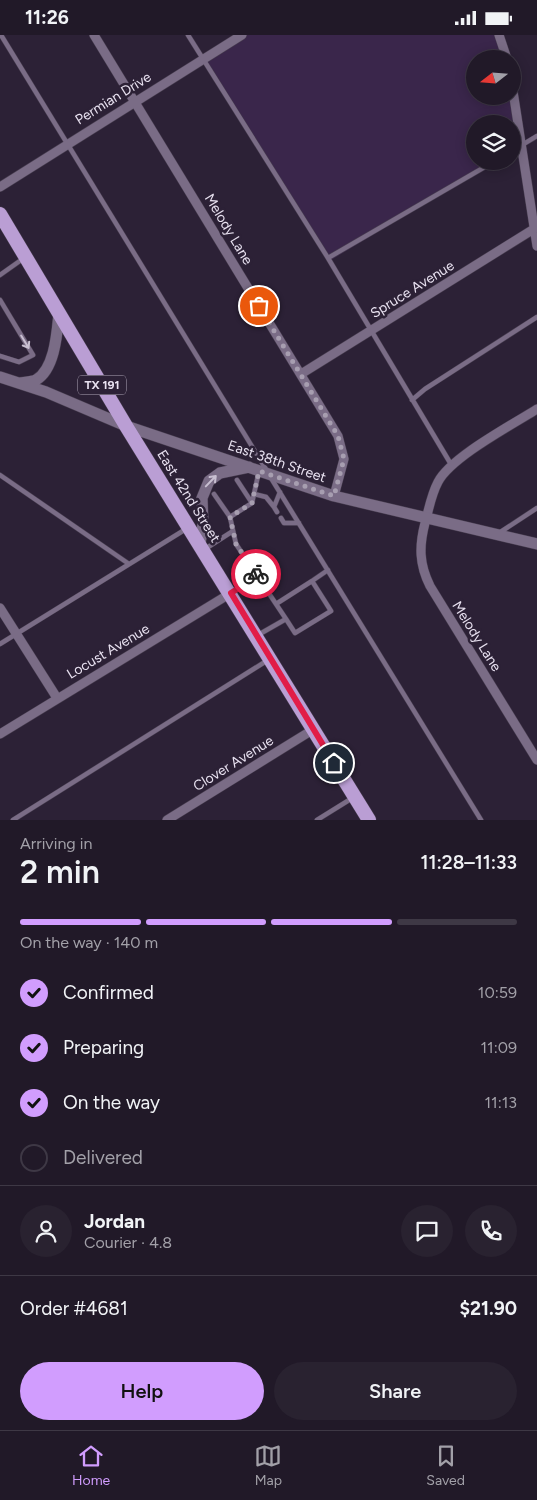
<!DOCTYPE html>
<html lang="en">
<head>
<meta charset="utf-8">
<style>
	:root { --surface:#211928; --page:#292230; --text:#f1f3f6; --muted:#a2a0a8; --line:#3e3845; --accent:#d19dfe }
	body { margin:0; font-family:Figtree,sans-serif; background:var(--page); color:var(--text); height:100vh; display:flex; flex-direction:column; font-size:19px; white-space:nowrap }
	* { box-sizing:border-box; margin:0 }
	p { font-size:16px; color:var(--muted) }
	.icon { flex:none; width:28px; height:28px; fill:none; stroke:currentColor; stroke-width:2; stroke-linecap:round; stroke-linejoin:round }
	.map { position:relative; height:785px; overflow:hidden }
	.panel { display:flex; flex-direction:column; background:var(--surface); flex:1 }
	.panel>* { flex:none }
	.needle { width:32px; rotate:253deg }
	.controls { position:absolute; left:466px; top:15px; display:grid; gap:10px }
	.controls a { display:grid; place-items:center; width:55px; height:55px; border-radius:50%; background:var(--surface); box-shadow:0 2px 12px #0003,0 0 0 1px var(--line); font-size:25px }
	.pin { position:absolute; display:grid; place-items:center; width:42px; height:42px; color:#fff; margin:-21px; border:2px solid #fff; border-radius:50%; box-shadow:0 1px 5px #0007 }
	.courier { position:absolute; display:grid; place-items:center; width:50px; height:50px; margin:-25px; border:4px solid #e11d48; border-radius:50%; background:#fff; color:#222; box-shadow:0 1px 6px #0007 }
	.head em { font-style:normal; font-weight:600 }
	.head div { display:flex; flex-direction:column-reverse }
	.head { display:flex; align-items:center; justify-content:space-between; height:85px; padding:0 20px }
	h1 { font-size:32px; font-weight:600; line-height:38px }
	.bar { display:grid; grid-template-columns:repeat(4,1fr); gap:8px 5px; align-content:center; height:60px; padding:0 20px }
	.bar i { height:6px; border-radius:4px; background:var(--line) }
	.bar .current { background:var(--accent) }
	.bar p { grid-column:span 4 }
	.line { display:flex; align-items:center; gap:12px; padding:0 20px; border-top:1px solid var(--line) }
	.line div { flex:1 }
	.round { display:grid; place-items:center; flex:none; width:52px; height:52px; border-radius:26px; background:var(--page) }
	ol { padding:0 20px; list-style:none }
	li { display:flex; align-items:center; gap:15px; height:55px }
	li p { margin-inline-start:auto }
	li .icon { padding:5px; border-radius:50%; background:var(--accent); color:#111; stroke-width:4 }
	li:last-child { color:var(--muted) }
	li i { width:28px; height:28px; border:2px solid var(--line); border-radius:50% }
	.action { display:flex; gap:10px; margin-top:auto; padding:10px 20px }
	.action a { flex:1; height:58px; border-radius:30px; background:var(--accent); color:#111; font-size:20px; font-weight:600; line-height:58px; text-align:center }
	.action a+a { background:var(--page); color:var(--text) }
	.status { display:flex; justify-content:space-between; align-items:center; height:35px; padding:0 25px; background:var(--surface); direction:ltr }
	.status svg { height:14px; fill:currentColor }
	.tab-bar { display:flex; justify-content:space-around; align-items:center; height:70px; border-top:1px solid var(--line); background:var(--surface); font-size:14px; color:var(--muted) }
	.tab-bar a { display:grid; justify-items:center; gap:2px }
	.tab-bar .current { color:var(--accent) }
	.map>svg:first-child { display:block }
	.green { fill:#3a264b }
	.lines { fill:none; stroke-linecap:round; stroke-linejoin:round }
	.service-casing { stroke:#483e50; stroke-width:5.5 }
	.minor-casing { stroke:#483e50; stroke-width:10 }
	.tertiary-casing { stroke:#483e50; stroke-width:12 }
	.trunk-casing { stroke:#483e50; stroke-width:15 }
	.service { stroke:#7a6c86; stroke-width:4.5 }
	.minor { stroke:#7a6c86; stroke-width:9 }
	.tertiary { stroke:#7a6c86; stroke-width:11 }
	.trunk { stroke:#ba9ed4; stroke-width:14 }
	.oneway { stroke:#c8bfd1 }
	.done { stroke:#a79eb0; stroke-width:5; stroke-dasharray:0 9 }
	.route { stroke:#e11d48; stroke-width:6 }
	.labels { text-anchor:middle; stroke-width:5; stroke-linejoin:round; paint-order:stroke }
	.shield { fill:#2c2136; stroke:#b0a8b9; stroke-width:1 }
	.shield-label { font-size:12px; font-weight:bold; fill:#e9e2f1 }
	.street-label { font-size:14px; fill:#e9e2f1; stroke:#2c2136 }
</style>
</head>
<body>
<div class="status"><b>11:26</b><svg viewBox="0 0 49 12"><path d="M0 12V9h3v3zM5 12V6h3v6zM10 12V3h3v9zM15 12V0h3v12zM26 1h20v11H26zM47 4h2v5h-2z"/></svg></div>
<div class="map">
<svg width="537" height="785" viewBox="0 0 537 785">
	<rect width="100%" height="100%" fill="#2c2136"/>
	<!-- green -->
	<path class="green" d="M242,0h257l8,24h-32v37h37l11,48 -10,6 -1,-26h-37v37h20l-167,101 -125,-203z"/>
	<g class="lines">
		<defs>
			<path id="service" d="M1,0l266,436
				M188,0l140,223 124,208
				M512,116l25,-15
				M328,223l167,-97
				M0,240l24,-17
				M0,265l33,55 -14,7 -19,-6
				M412,365l13,-11 112,-72
				M0,440l129,89
				M271,443l210,342
				M237,445l15,23
				M214,459l16,23 6,27 40,60 36,-23 19,30 -36,22 -9,-14 -28,16
				M254,459l12,3 8,10
				M277,477l-3,-5 6,-15
				M230,482l22,-14 7,-32
				M281,483l3,5h15
				M499,498l38,-25
				M205,514l28,-18
				M312,546l16,-11
				M231,558l27,-17
				M276,569l10,15
				M0,609l186,-115
				M13,785l255,-160
				M317,785l37,-23"/>
			<path id="minor" d="M94,0l244,401 6,23 -10,37
				M499,0l8,24
				M512,50l25,161
				M0,152l242,-152
				M301,339l236,-147
				M537,374c-25,16 -86,48 -99,73 -7,13 -9,27 -13,41 -6,23 -6,41 5,63l107,174
				M0,573l57,90
				M0,699l231,-141
				M167,785l147,-91"/>
			<path id="tertiary" d="M0,342l46,15 80,34 208,70 203,48
				M20,348c5,-1 12,-1 16,-3 19,-11 21,-47 23,-67
				M200,509l3,-20 -1,-26 7,-17 11,-8 29,-6"/>
			<path id="trunk" d="M0,179l126,212 243,394"/>
		</defs>
		<!-- service casing -->
		<use href="#service" class="service-casing"/>
		<!-- minor casing -->
		<use href="#minor" class="minor-casing"/>
		<!-- tertiary casing -->
		<use href="#tertiary" class="tertiary-casing"/>
		<!-- trunk casing -->
		<use href="#trunk" class="trunk-casing"/>
		<!-- service -->
		<use href="#service" class="service"/>
		<!-- minor -->
		<use href="#minor" class="minor"/>
		<!-- tertiary -->
		<use href="#tertiary" class="tertiary"/>
		<!-- trunk -->
		<use href="#trunk" class="trunk"/>
	</g>
	<!-- one-way arrows -->
	<defs><path id="oneway-shaft" d="M-6 0H5M1.5-3L5.5 0L1.5 3" fill="none" stroke-width="1.6" stroke-linecap="round" stroke-linejoin="round" transform="scale(1.25)"/></defs>
	<g class="oneway">
		<use href="#oneway-shaft" transform="translate(25 307) rotate(59)"/>
		<use href="#oneway-shaft" transform="translate(211 446) rotate(-46)"/>
	</g>
	<g class="lines">
		<!-- done -->
		<path class="done" d="M256,539l-20,-30 -6,-27 22,-14 7,-32 75,25 10,-37 -6,-23 -79,-130"/>
		<!-- route -->
		<path class="route" d="M256,539l2,2 -27,17 103,170"/>
	</g>
	<g class="labels">
		<!-- shield labels -->
		<rect class="shield" x="78" y="340.5" width="48" height="19" rx="4"/>
		<g class="shield-label">
			<text x="102" y="354">TX 191</text>
		</g>
		<!-- street labels -->
		<g class="street-label">
			<text transform="translate(113 63) rotate(-32)" y="5">Permian Drive</text>
			<text transform="translate(229 194) rotate(59)" y="5">Melody Lane</text>
			<text transform="translate(412 254) rotate(-32)" y="5">Spruce Avenue</text>
			<text transform="translate(277 426) rotate(19)" y="5">East 38th Street</text>
			<text transform="translate(189 461) rotate(58)" y="5">East 42nd Street</text>
			<text transform="translate(477 601) rotate(58)" y="5">Melody Lane</text>
			<text transform="translate(108 616) rotate(-31)" y="5">Locust Avenue</text>
			<text transform="translate(233 728) rotate(-32)" y="5">Clover Avenue</text>
		</g>
	</g>
</svg>
<div class="controls">
<a><svg class="needle" viewBox="-14 -14 28 28"><path d="M0-13l5 13h-10z" fill="#e53935"/><path d="M0 13l5-13h-10z" fill="#a2a0a8"/></svg></a>
<a><svg class="icon" aria-label="layers" viewBox="0 0 24 24"><path d="M12 4l9 5-9 5-9-5zM3 14l9 5 9-5"/></svg></a>
</div>
<div class="pin" style="left:259px;top:271px;background:#ea580c"><svg class="icon" aria-label="bag" viewBox="0 0 24 24"><path d="M5 8h14l-1 12H6zM9 8a3 3 0 0 1 6 0"/></svg></div>
<div class="pin" style="left:334px;top:728px;background:#1f2937"><svg class="icon" aria-label="home" viewBox="0 0 24 24"><path d="M3 11l9-7 9 7M6 9v11h12V9"/></svg></div>
<div class="courier" style="left:256px;top:539px"><svg class="icon" aria-label="bike" viewBox="0 0 24 24"><circle cx="6" cy="16" r="4"/><circle cx="18" cy="16" r="4"/><path d="M6 16l4-8h5l3 8M10 8l3 8H6M13 5h3"/></svg></div>
</div>
<section class="panel">
<div class="head"><div><h1>2 min</h1><p>Arriving in</p></div><em>11:28–11:33</em></div>
<div class="bar"><i class="current"></i><i class="current"></i><i class="current"></i><i></i><p>On the way · 140 m</p></div>
<ol>
<li><svg class="icon" aria-label="check" viewBox="0 0 24 24"><path d="M5 12l5 5 9-10"/></svg>Confirmed<p>10:59</p></li>
<li><svg class="icon" aria-label="check" viewBox="0 0 24 24"><path d="M5 12l5 5 9-10"/></svg>Preparing<p>11:09</p></li>
<li><svg class="icon" aria-label="check" viewBox="0 0 24 24"><path d="M5 12l5 5 9-10"/></svg>On the way<p>11:13</p></li>
<li><i></i>Delivered</li>
</ol>
<div class="line" style="height:90px"><a class="round"><svg class="icon" aria-label="person" viewBox="0 0 24 24"><circle cx="12" cy="8" r="4"/><path d="M4 21q1-7 8-7t8 7"/></svg></a><div><b>Jordan</b><p>Courier · 4.8</p></div><a class="round"><svg class="icon" aria-label="chat" viewBox="0 0 24 24"><path d="M4 5h16v11H9l-5 4z"/></svg></a><a class="round"><svg class="icon" aria-label="phone" viewBox="0 0 24 24"><path d="M5 4h4l2 5-3 2q2 4 5 5l2-3 5 2v4C11 20 4 13 5 4z"/></svg></a></div>
<div class="line" style="height:65px"><div>Order #4681</div><b>$21.90</b></div>
<div class="action"><a>Help</a><a>Share</a></div>
</section>
<nav class="tab-bar">
<a class="current"><svg class="icon" aria-label="home" viewBox="0 0 24 24"><path d="M3 11l9-7 9 7M6 9v11h12V9"/></svg>Home</a>
<a><svg class="icon" aria-label="map" viewBox="0 0 24 24"><path d="M3 6l6-2 6 2 6-2v14l-6 2-6-2-6 2zM9 4v14M15 6v14"/></svg>Map</a>
<a><svg class="icon" aria-label="saved" viewBox="0 0 24 24"><path d="M7 4h10v16l-5-4-5 4z"/></svg>Saved</a>
</nav>
</body>
</html>
